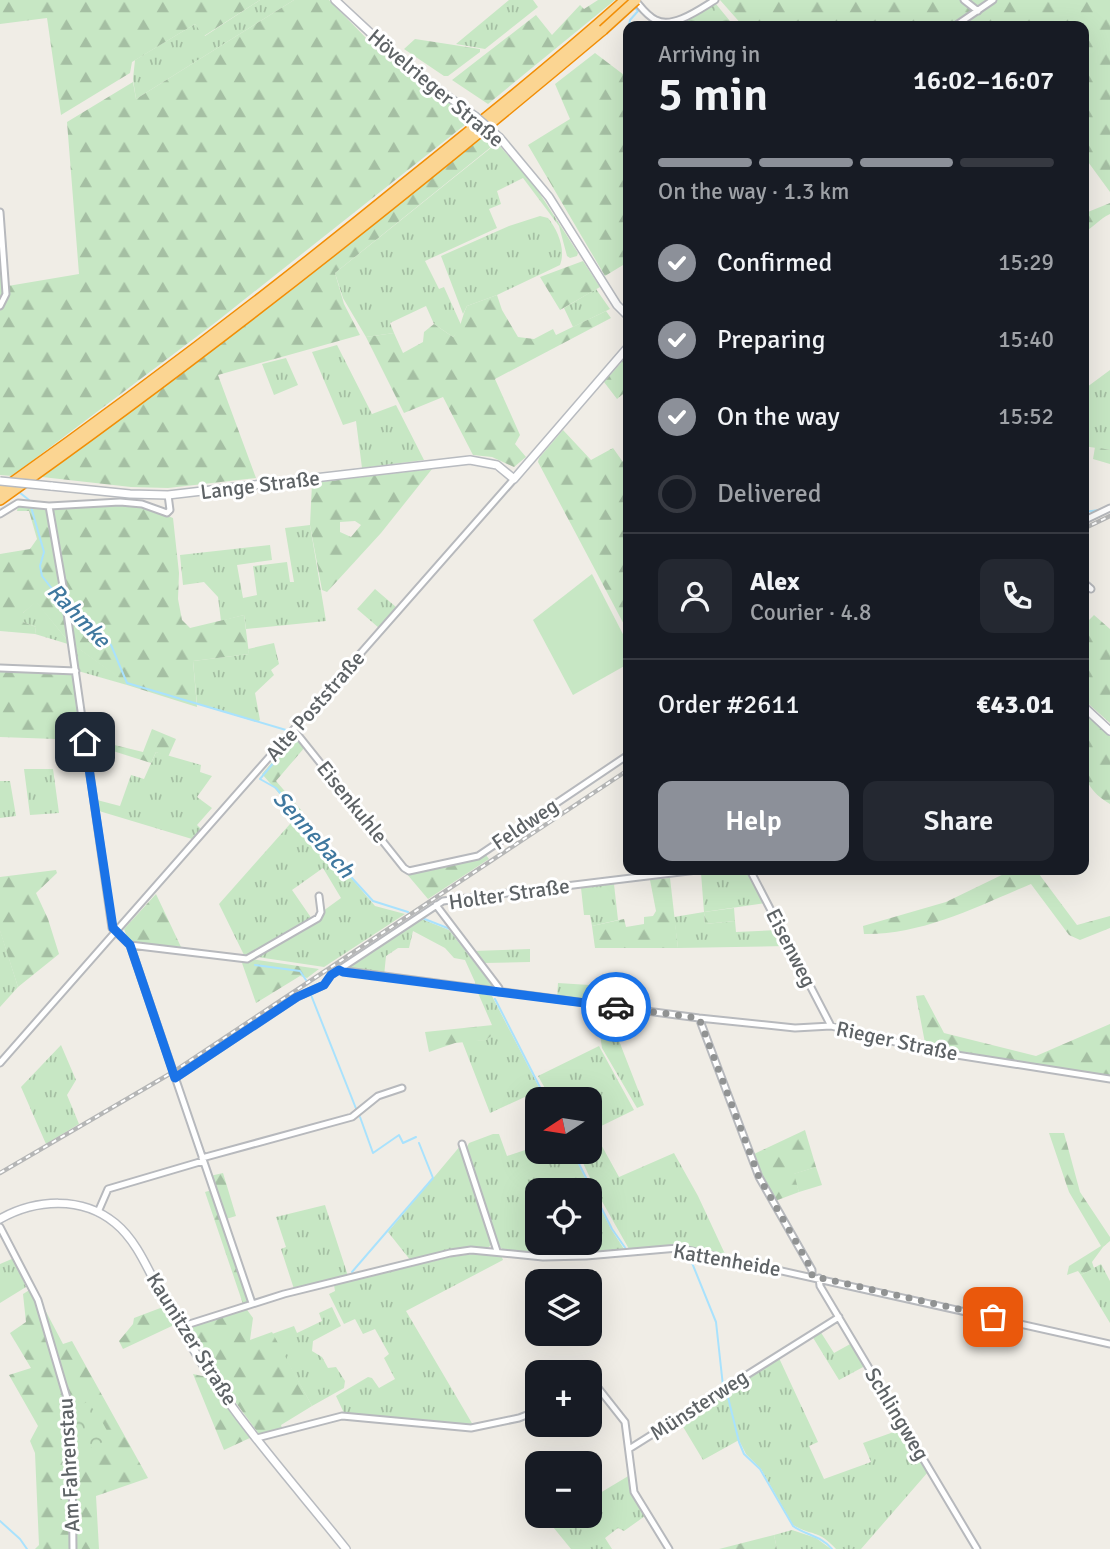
<!DOCTYPE html>
<html lang="en">
<head>
<meta charset="utf-8">
<style>
	:root { --surface:#171b24; --page:#242831; --text:#f1f3f6; --muted:#9ea1a6; --line:#363941; --accent:#8c9099 }
	body { margin:0; font-family:Signika,sans-serif; background:var(--page); color:var(--text); height:100vh; display:flex; flex-direction:column; font-size:26px; white-space:nowrap }
	* { box-sizing:border-box; margin:0 }
	p { font-size:23px; color:var(--muted) }
	.icon { flex:none; width:38px; height:38px; fill:none; stroke:currentColor; stroke-width:2; stroke-linecap:round; stroke-linejoin:round }
	.map { position:relative; flex:1; overflow:hidden }
	.panel { position:absolute; left:623px; top:21px; width:466px; height:854px; display:flex; flex-direction:column; background:var(--surface); border-radius:14px; box-shadow:0 7px 28px #0002 }
	.panel>* { flex:none }
	.needle { width:46px; rotate:258deg }
	.buttons { position:absolute; left:525px; top:1087px; display:grid; gap:14px }
	.buttons a { display:grid; place-items:center; width:77px; height:77px; border-radius:14px; background:var(--surface); box-shadow:0 7px 28px #0002; font-size:35px }
	.pin { position:absolute; display:grid; place-items:center; width:60px; height:60px; color:#fff; margin:-30px; border-radius:14px; box-shadow:0 4px 10px #0006 }
	.courier { position:absolute; display:grid; place-items:center; width:70px; height:70px; margin:-35px; border:5px solid #1a73e8; border-radius:50%; background:#fff; color:#222; box-shadow:0 2px 9px #0007 }
	.summary em { font-style:normal; font-weight:600 }
	.summary div { display:flex; flex-direction:column-reverse }
	.summary { display:flex; align-items:center; justify-content:space-between; height:119px; padding:0 35px }
	h1 { font-size:46px; font-weight:600; line-height:52px }
	.bar { display:grid; grid-template-columns:repeat(4,1fr); gap:10px 7px; align-content:center; height:84px; padding:0 35px }
	.bar i { height:9px; border-radius:5px; background:var(--line) }
	.bar .active { background:var(--accent) }
	.bar p { grid-column:span 4 }
	.line { display:flex; align-items:center; gap:18px; padding:0 35px; border-top:2px solid var(--line) }
	.line div { flex:1 }
	.round { display:grid; place-items:center; flex:none; width:74px; height:74px; border-radius:14px; background:var(--page) }
	ol { padding:0 35px; list-style:none }
	li { display:flex; align-items:center; gap:21px; height:77px }
	li p { margin-inline-start:auto }
	li .icon { padding:7px; border-radius:50%; background:var(--accent); color:#fff; stroke-width:4 }
	li:last-child { color:var(--muted) }
	li i { width:38px; height:38px; border:4px solid var(--line); border-radius:50% }
	.button { display:flex; gap:14px; margin-top:auto; padding:14px 35px }
	.button a { flex:1; height:80px; border-radius:14px; background:var(--accent); color:#fff; font-size:28px; font-weight:600; line-height:80px; text-align:center }
	.button a+a { background:var(--page); color:var(--text) }
	.map>svg:first-child { display:block }
	.grass { fill:url(#grass-tufts); fill-rule:evenodd }
	.forest { fill:url(#forest-firs); fill-rule:evenodd }
	.park { fill:url(#park-crowns) }
	.garden { fill:#c7e7c4 }
	.lines { fill:none; stroke-linecap:round; stroke-linejoin:round }
	.stream { stroke:#a9e2fd; stroke-width:2 }
	.street-casing { stroke:#b7b9bd; stroke-width:9 }
	.secondary-casing { stroke:#b8bbc0; stroke-width:10 }
	.highway-casing { stroke:#f28e05; stroke-width:12 }
	.street { stroke:#fff; stroke-width:5 }
	.secondary { stroke:#fff; stroke-width:7 }
	.highway { stroke:#fbd592; stroke-width:9 }
	.rail-casing { stroke:#b5b6b6; stroke-width:4.5 }
	.rail { stroke:#fff; stroke-width:2; stroke-dasharray:5; stroke-linecap:butt }
	.secondary-bridge-casing { stroke:#b8bbc0; stroke-width:10; stroke-linecap:butt }
	.highway-bridge-casing { stroke:#f28e05; stroke-width:12; stroke-linecap:butt }
	.secondary-bridge { stroke:#fff; stroke-width:7 }
	.highway-bridge { stroke:#fbd592; stroke-width:9 }
	.done { stroke:#919393; stroke-width:7; stroke-dasharray:0 12.6 }
	.route { stroke:#1a73e8; stroke-width:9 }
	.labels { text-anchor:middle; stroke-width:6; stroke-linejoin:round; paint-order:stroke }
	.street-label { font-size:21px; fill:#5e6366; stroke:#fff }
	.water-label { font-size:23px; font-style:italic; fill:#3f789f; stroke:#fff }
</style>
</head>
<body>
<div class="map">
<svg width="1110" height="1549" viewBox="0 0 1110 1549">
	<defs>
		<pattern id="grass-tufts" width="24" height="20" patternUnits="userSpaceOnUse" patternTransform="scale(1.75)"><rect width="24" height="20" fill="#c7e7c4"/><path d="M3 7l-1-3M5 7V3M7 7l1-3M15 17l-1-3M17 17v-4M19 17l1-3" fill="none" stroke="#a5bfa3"/></pattern>
		<pattern id="forest-firs" width="22" height="20" patternUnits="userSpaceOnUse" patternTransform="scale(1.75)"><rect width="22" height="20" fill="#c7e7c4"/><path d="M5 1l3.5 6h-7zM16 11l3.5 6h-7z" fill="#a5bfa3"/></pattern>
		<pattern id="park-crowns" width="20" height="18" patternUnits="userSpaceOnUse" patternTransform="scale(1.75)"><rect width="20" height="18" fill="#c7e7c4"/><path d="M2 6a3 3 0 1 1 6 0M12 15a3 3 0 1 1 6 0" fill="none" stroke="#a5bfa3"/></pattern>
	</defs>
	<rect width="100%" height="100%" fill="#f0ede6"/>
	<!-- grass -->
	<path class="grass" d="M260,0h34l-158,99 -3,-20 2,-19 60,-36 10,12z
		M509,0h24l5,7 -53,42 -29,-5z
		M497,143l36,40 45,70 -1,3 -7,2 -3,-2 -8,-30 -36,-48 -26,13 4,13 -12,5 8,19 -72,33 14,28 5,-2 18,40 -9,10 -19,-13 -8,-18 -36,17 4,10 -28,4 -23,-39 -8,-25z
		M540,216l8,2c10,12 18,32 12,47l-63,30 -30,11 -4,8 -22,-58 68,-30z
		M596,289l14,20 -37,18 -9,-19z
		M337,345l35,69 24,-9 28,55 -62,8 -6,-47 -13,4 -31,-73z
		M286,358l12,27 -24,10 -12,-31z
		M1110,370v80l-27,-4v-56z
		M310,525l16,96 -80,8 -2,-14 -23,6 -3,-24 -14,-15 -21,3 -3,-30 90,-10 2,15 -35,5 6,33 14,-3 -4,-29 34,-4 3,20h4l-9,-54z
		M375,589l21,18 -17,21 -22,-19z
		M36,601l32,40v3l-33,-10 1,-7 -13,-5v-9z
		M274,643l5,21 -8,6 3,5 -19,18 5,27 -3,2 -60,-18 -4,-43 56,-7 -1,-5z
		M74,645l49,35 4,5 -49,-14z
		M156,752l45,13 -1,7 12,4 -15,21 15,11 -15,17 4,4 -9,10 -93,-28 -2,-11 23,6 11,-31 13,4z
		M24,769h29l6,44 -29,2z
		M0,781h10l6,35 -16,2z
		M298,815l77,91 30,8 -81,53 -80,-12 -25,-51zM323,868l18,30 -29,21 -20,-29z
		M727,870h21l18,33 -62,9 1,12 30,-3 1,11 42,-2 9,16 -109,2 -4,-31 30,-5 -3,-39z
		M614,884l4,36 -26,6 -2,-11h-6l-3,-27z
		M419,918l30,12 47,60 -21,-3v-5l-10,-22 -11,-2 -9,-10 -32,-17 -4,17h-11l-12,8 -2,20 -39,-7z
		M0,930l18,57 -18,20z
		M530,949v13l-46,1 -11,-12z
		M558,983l63,4 -2,20 -62,-8z
		M478,993l14,3 53,103h-8v17l-10,-20 -37,17 -28,-72 24,-1 9,-8z
		M596,1008l11,2 37,95 -7,3 -35,-60z
		M61,1045l15,35 -9,15 12,29 -33,20 -25,-57z
		M599,1046l35,64 -41,20 26,47 55,-24 24,43 27,58 -49,-10 -47,5 -34,-60 -17,-37h12v-53h-39l-13,-23z
		M493,1134h6l8,22 30,-10v6h35l39,77 13,20c-29,3 -105,14 -128,-4l-31,-94 4,-8zM537,1190h53v52h-53z
		M461,1145l32,97 -4,5 -23,1 -55,13 -23,-29z
		M816,1167l6,18 -23,7 -6,-18z
		M325,1205l23,71 -54,13 -13,-40 5,-2 -10,-30z
		M473,1254l28,1 2,5 -97,51 67,114 -69,-4 -44,-7 -16,-1 -8,-17 32,-19 4,1 7,10 16,-9 -11,-21 5,-4 -14,-25 -12,5 -8,-15 -11,5 -15,-30 6,-3 -1,-6 117,-28z
		M14,1258l12,29 -26,16v-39z
		M1101,1264l9,17v42l-29,-48z
		M332,1307l9,19 -28,15 -1,10 10,6 6,11 8,-1 9,14 -1,7 -32,18 -40,-72 22,-8 3,7 25,-12 -3,-8z
		M820,1331l14,22 18,-10 13,23 -26,14 -27,-44z
		M779,1358l39,84 -9,4 15,33 47,-17 -8,-19 39,-14 26,40v3l-67,77h-25c-18,-20 -25,-13 -43,-24l-32,-56 -15,-15 -7,-14 -36,20 -24,-40z
		M630,1475l5,25 10,16 -21,15 -6,-3 -13,10 7,11h-41l-22,-27 12,-6h29v-17z
		M792,1530l24,8 15,11h-54l-3,-14z"/>
	<!-- forest -->
	<path class="forest" d="M0,0h260l-56,36 -9,-12 -63,38 -2,11 -69,42 -14,-97 -47,6z
		M294,0h35l40,41 102,79 -255,202 -204,154 -12,-1v-220l2,32 77,-13 -12,-152 66,-40 3,17z
		M598,0h17l-127,104 -36,-24 84,-65 16,20 28,-30 4,4z
		M720,0h266l-37,26h-206z
		M996,0h114v192l-27,-37v-129h-126z
		M415,39l65,10v3l-32,24h-4l-40,-27z
		M595,53l33,25v184l-23,14 -77,-131 42,-26 -15,-35z
		M487,134l9,9 -161,130 9,31 16,31 -142,40 38,103 -88,10 -37,-1 -89,-10 246,-184z
		M1110,203v11c-11,5 -16,13 -27,19v-19z
		M583,261l17,26 -40,23 -20,-33z
		M497,295l5,15 16,27 16,2 19,-10 3,6 50,-24 5,7 -116,61 25,56 -5,9 11,13 -12,10 -22,-10 -19,-2 -30,-58 -39,16 -38,-76 28,-4 9,20 20,-11 1,-10 10,-8 19,13c9,-10 8,-19 14,-31z
		M628,355v35l-11,9 -13,-17z
		M563,430l28,30 22,-12 15,21v163l-90,-170 1,-4z
		M1095,447l15,3v14l-17,-5z
		M432,469l-51,64 -54,59 -5,-2 -12,-65 2,-42zM355,521l6,4 -10,12 -11,-5v-10z
		M139,504l34,14 6,55 -1,26 4,21 8,8 54,-13 5,39 -56,7 4,46 -70,-22 -5,-5 -54,-39 -32,-39 -13,11v9l13,5 -1,7 -35,-3v-77l30,-5 7,-10 -8,-28h-12l1,-5 38,2z
		M1094,615l16,14v94l-27,-24v-73z
		M0,670l73,3 10,67 -83,-3z
		M1083,711l27,25v68c-38,-22 -27,-54 -27,-93z
		M152,729l24,10 -8,18 -12,-5 -5,11 -38,-12 -7,8 -13,-2 -3,-18 53,13z
		M295,735l10,12 -29,34 26,30 -4,4 -36,-41z
		M486,855l3,4 -61,40 -22,-26z
		M56,870l1,3 -21,20 12,26 11,35 -41,33 -18,-56v-54z
		M1012,870h24l41,55 33,-9v12l-30,12 -11,-5 -38,-51c-53,22 -108,51 -167,50l-1,-8 83,-24z
		M670,878l8,70h-83l-3,-22 32,-7 2,8 18,-3v-7l9,-1 3,-5 -6,-31z
		M156,894l25,53 -52,-5 -5,-13z
		M734,908l1,13 -30,3 -1,-12z
		M250,959l69,10 -12,9 -7,-2 -44,27 -14,-40z
		M924,995l20,38 92,23 74,-32v52l-184,-28 -10,-52z
		M493,1025l3,7 -10,8 -31,3 -26,9 -4,-20z
		M805,1130l11,37 -22,7 5,18 -24,9 -13,-25 -8,-22z
		M1049,1133h15l16,59 30,45v4l-7,6 -11,15 2,6 -13,7 -3,-4 -11,4 2,-9 32,-20 -32,-54z
		M223,1173l13,43 -10,3 -16,-43z
		M212,1190l38,111 -7,3 -38,-112z
		M31,1289l10,13 22,42 9,-3 76,137 -52,18 3,53h-64l4,-4 -4,-92 -5,-12 8,-15 -29,-51 22,-7 -21,-35 16,-11 -3,-28z
		M163,1307l11,18 -51,24 -4,-8 14,-17 1,-6z
		M245,1307l8,11 -3,22 22,-8 40,74 -31,19 2,6 -21,7 -51,-69 -26,-42z
		M193,1374l14,3 45,60 -28,13z
		M774,1535l3,14h-58z"/>
	<!-- park -->
	<path class="park" d="M716,4l18,22h-66z
		M87,1402l12,14 12,22 -39,19 -2,-47z"/>
	<!-- garden -->
	<path class="garden" d="M592,574l36,70v20l-55,31 -40,-75z"/>
	<g class="lines">
		<!-- stream -->
		<path class="stream" d="M629,26l1,-6 8,-9 -5,-5
			M628,29l-2,10 2,3
			M19,492l10,8 15,52 -4,14 2,10 22,28
			M1083,512l17,-2
			M70,612l30,19 11,14 16,38 159,47
			M291,742l-31,37 16,9 55,67 42,46 35,11
			M422,918l28,11 43,56
			M255,965l45,6 6,9
			M311,995l46,116
			M495,999l51,100
			M360,1117l13,36 26,-18 4,8 13,-6
			M573,1152l39,77 14,20
			M688,1253l28,69 7,64
			M352,1272l81,-94 -14,-35
			M727,1393l12,49 5,12 16,15 33,57c12,9 29,10 39,23
			M0,1521l20,18 7,10"/>
		<defs>
			<path id="street" d="M635,0c6,7 12,16 21,20 17,9 44,-11 59,-20
				M964,0l14,11
				M955,26l38,-26
				M0,212l6,82 -6,12
				M168,495l2,15 -3,3 -25,-9 -22,-2 -71,4 15,86 48,336 18,17 122,358
				M0,514l18,-11 31,3
				M1083,521l27,-13
				M1083,582l8,7
				M0,668l76,3
				M294,730l110,138 5,3 69,-15 150,-101
				M750,870l81,156
				M436,905l63,83v4
				M130,945l117,14 71,-41 3,-6 -2,-16
				M339,970l360,48 96,10 36,-2 100,25 179,28
				M699,1018l60,159 53,93v6
				M0,1063l514,-584
				M175,1078l122,-81 27,-12 7,-10 112,-74 254,-31
				M462,1144l35,107
				M202,1158l150,-41 26,-21 24,-8
				M98,1212l10,-23 95,-28
				M0,1227l38,73 29,98 5,60 1,91
				M819,1278l1,8 157,263
				M180,1327l104,-33 166,-41 21,-3 72,7 43,-1 92,-8 432,96
				M590,1384h5l30,38 9,70 35,57
				M257,1438l85,-22 129,12 48,-10 18,-7
				M629,1449l210,-132"/>
			<path id="secondary" d="M335,0l72,67 68,49
				M500,138l49,59 68,108 11,11
				M51,486l79,8 38,1 302,-35 27,5 17,14 114,-132
				M1083,706l27,25
				M0,1219c36,-20 82,-23 115,4 22,18 33,47 46,71 14,25 29,50 44,74 42,64 94,122 141,181"/>
			<path id="highway" d="M0,491c137,-97 271,-199 401,-305 76,-61 152,-122 224,-186
				M0,500c208,-147 408,-306 603,-470"/>
		</defs>
		<!-- street casing -->
		<use href="#street" class="street-casing"/>
		<!-- secondary casing -->
		<use href="#secondary" class="secondary-casing"/>
		<!-- highway casing -->
		<use href="#highway" class="highway-casing"/>
		<!-- street -->
		<use href="#street" class="street"/>
		<!-- secondary -->
		<use href="#secondary" class="secondary"/>
		<!-- highway -->
		<use href="#highway" class="highway"/>
		<defs>
			<path id="rail" d="M1083,529l27,-13
				M0,1173l173,-101 455,-302"/>
		</defs>
		<!-- rail casing -->
		<use href="#rail" class="rail-casing"/>
		<!-- rail -->
		<use href="#rail" class="rail"/>
		<defs>
			<path id="secondary-bridge" d="M475,116l25,22
				M0,481l51,5"/>
			<path id="highway-bridge" d="M603,30l33,-30"/>
		</defs>
		<!-- secondary-bridge casing -->
		<use href="#secondary-bridge" class="secondary-bridge-casing"/>
		<!-- highway-bridge casing -->
		<use href="#highway-bridge" class="highway-bridge-casing"/>
		<!-- secondary-bridge -->
		<use href="#secondary-bridge" class="secondary-bridge"/>
		<!-- highway-bridge -->
		<use href="#highway-bridge" class="highway-bridge"/>
	</g>
	<g class="lines">
		<!-- done -->
		<path class="done" d="M616,1007l83,11 60,159 53,93v6l181,41"/>
		<!-- route -->
		<path class="route" d="M85,742l28,186 17,17 45,133 122,-81 27,-12 7,-10 8,-5 4,2 273,35"/>
	</g>
	<g class="labels">
		<!-- street labels -->
		<g class="street-label">
			<text transform="translate(436 88) rotate(40)" y="7">Hövelrieger Straße</text>
			<text transform="translate(260 485) rotate(-7)" y="7">Lange Straße</text>
			<text transform="translate(315 706) rotate(-49)" y="7">Alte Poststraße</text>
			<text transform="translate(352 802) rotate(51)" y="7">Eisenkuhle</text>
			<text transform="translate(525 824) rotate(-34)" y="7">Feldweg</text>
			<text transform="translate(509 894) rotate(-8)" y="7">Holter Straße</text>
			<text transform="translate(791 948) rotate(63)" y="7">Eisenweg</text>
			<text transform="translate(897 1041) rotate(12)" y="7">Rieger Straße</text>
			<text transform="translate(727 1260) rotate(10)" y="7">Kattenheide</text>
			<text transform="translate(192 1339) rotate(58)" y="7">Kaunitzer Straße</text>
			<text transform="translate(699 1405) rotate(-33)" y="7">Münsterweg</text>
			<text transform="translate(897 1414) rotate(59)" y="7">Schlingweg</text>
			<text transform="translate(69 1465) rotate(-93)" y="7">Am Fahrenstau</text>
		</g>
		<!-- water labels -->
		<g class="water-label">
			<text transform="translate(79 615) rotate(46)" y="8">Rahmke</text>
			<text transform="translate(314 834) rotate(48)" y="8">Sennebach</text>
		</g>
	</g>
</svg>
<div class="buttons">
<a><svg class="needle" viewBox="-14 -14 28 28"><path d="M0-13l5 13h-10z" fill="#e53935"/><path d="M0 13l5-13h-10z" fill="#9ea1a6"/></svg></a>
<a><svg class="icon" aria-label="locate" viewBox="0 0 24 24"><circle cx="12" cy="12" r="6"/><path d="M12 2v4M12 18v4M2 12h4M18 12h4"/></svg></a>
<a><svg class="icon" aria-label="layers" viewBox="0 0 24 24"><path d="M12 4l9 5-9 5-9-5zM3 14l9 5 9-5"/></svg></a>
<a>+</a>
<a>−</a>
</div>
<div class="pin" style="left:993px;top:1317px;background:#ea580c"><svg class="icon" aria-label="bag" viewBox="0 0 24 24"><path d="M5 8h14l-1 12H6zM9 8a3 3 0 0 1 6 0"/></svg></div>
<div class="pin" style="left:85px;top:742px;background:#1f2937"><svg class="icon" aria-label="home" viewBox="0 0 24 24"><path d="M3 11l9-7 9 7M6 9v11h12V9"/></svg></div>
<div class="courier" style="left:616px;top:1007px"><svg class="icon" aria-label="car" viewBox="0 0 24 24"><path d="M5 17H2v-5l4-1 3-4h7l3 4 3 1v5h-3M9 17h6M6 11h13"/><circle cx="7" cy="17" r="2"/><circle cx="17" cy="17" r="2"/></svg></div>
<section class="panel">
<div class="summary"><div><h1>5 min</h1><p>Arriving in</p></div><em>16:02–16:07</em></div>
<div class="bar"><i class="active"></i><i class="active"></i><i class="active"></i><i></i><p>On the way · 1.3 km</p></div>
<ol>
<li><svg class="icon" aria-label="check" viewBox="0 0 24 24"><path d="M5 12l5 5 9-10"/></svg>Confirmed<p>15:29</p></li>
<li><svg class="icon" aria-label="check" viewBox="0 0 24 24"><path d="M5 12l5 5 9-10"/></svg>Preparing<p>15:40</p></li>
<li><svg class="icon" aria-label="check" viewBox="0 0 24 24"><path d="M5 12l5 5 9-10"/></svg>On the way<p>15:52</p></li>
<li><i></i>Delivered</li>
</ol>
<div class="line" style="height:126px"><a class="round"><svg class="icon" aria-label="person" viewBox="0 0 24 24"><circle cx="12" cy="8" r="4"/><path d="M4 21q1-7 8-7t8 7"/></svg></a><div><b>Alex</b><p>Courier · 4.8</p></div><a class="round"><svg class="icon" aria-label="phone" viewBox="0 0 24 24"><path d="M5 4h4l2 5-3 2q2 4 5 5l2-3 5 2v4C11 20 4 13 5 4z"/></svg></a></div>
<div class="line" style="height:91px"><div>Order #2611</div><b>€43.01</b></div>
<div class="button"><a>Help</a><a>Share</a></div>
</section>
</div>
</body>
</html>
